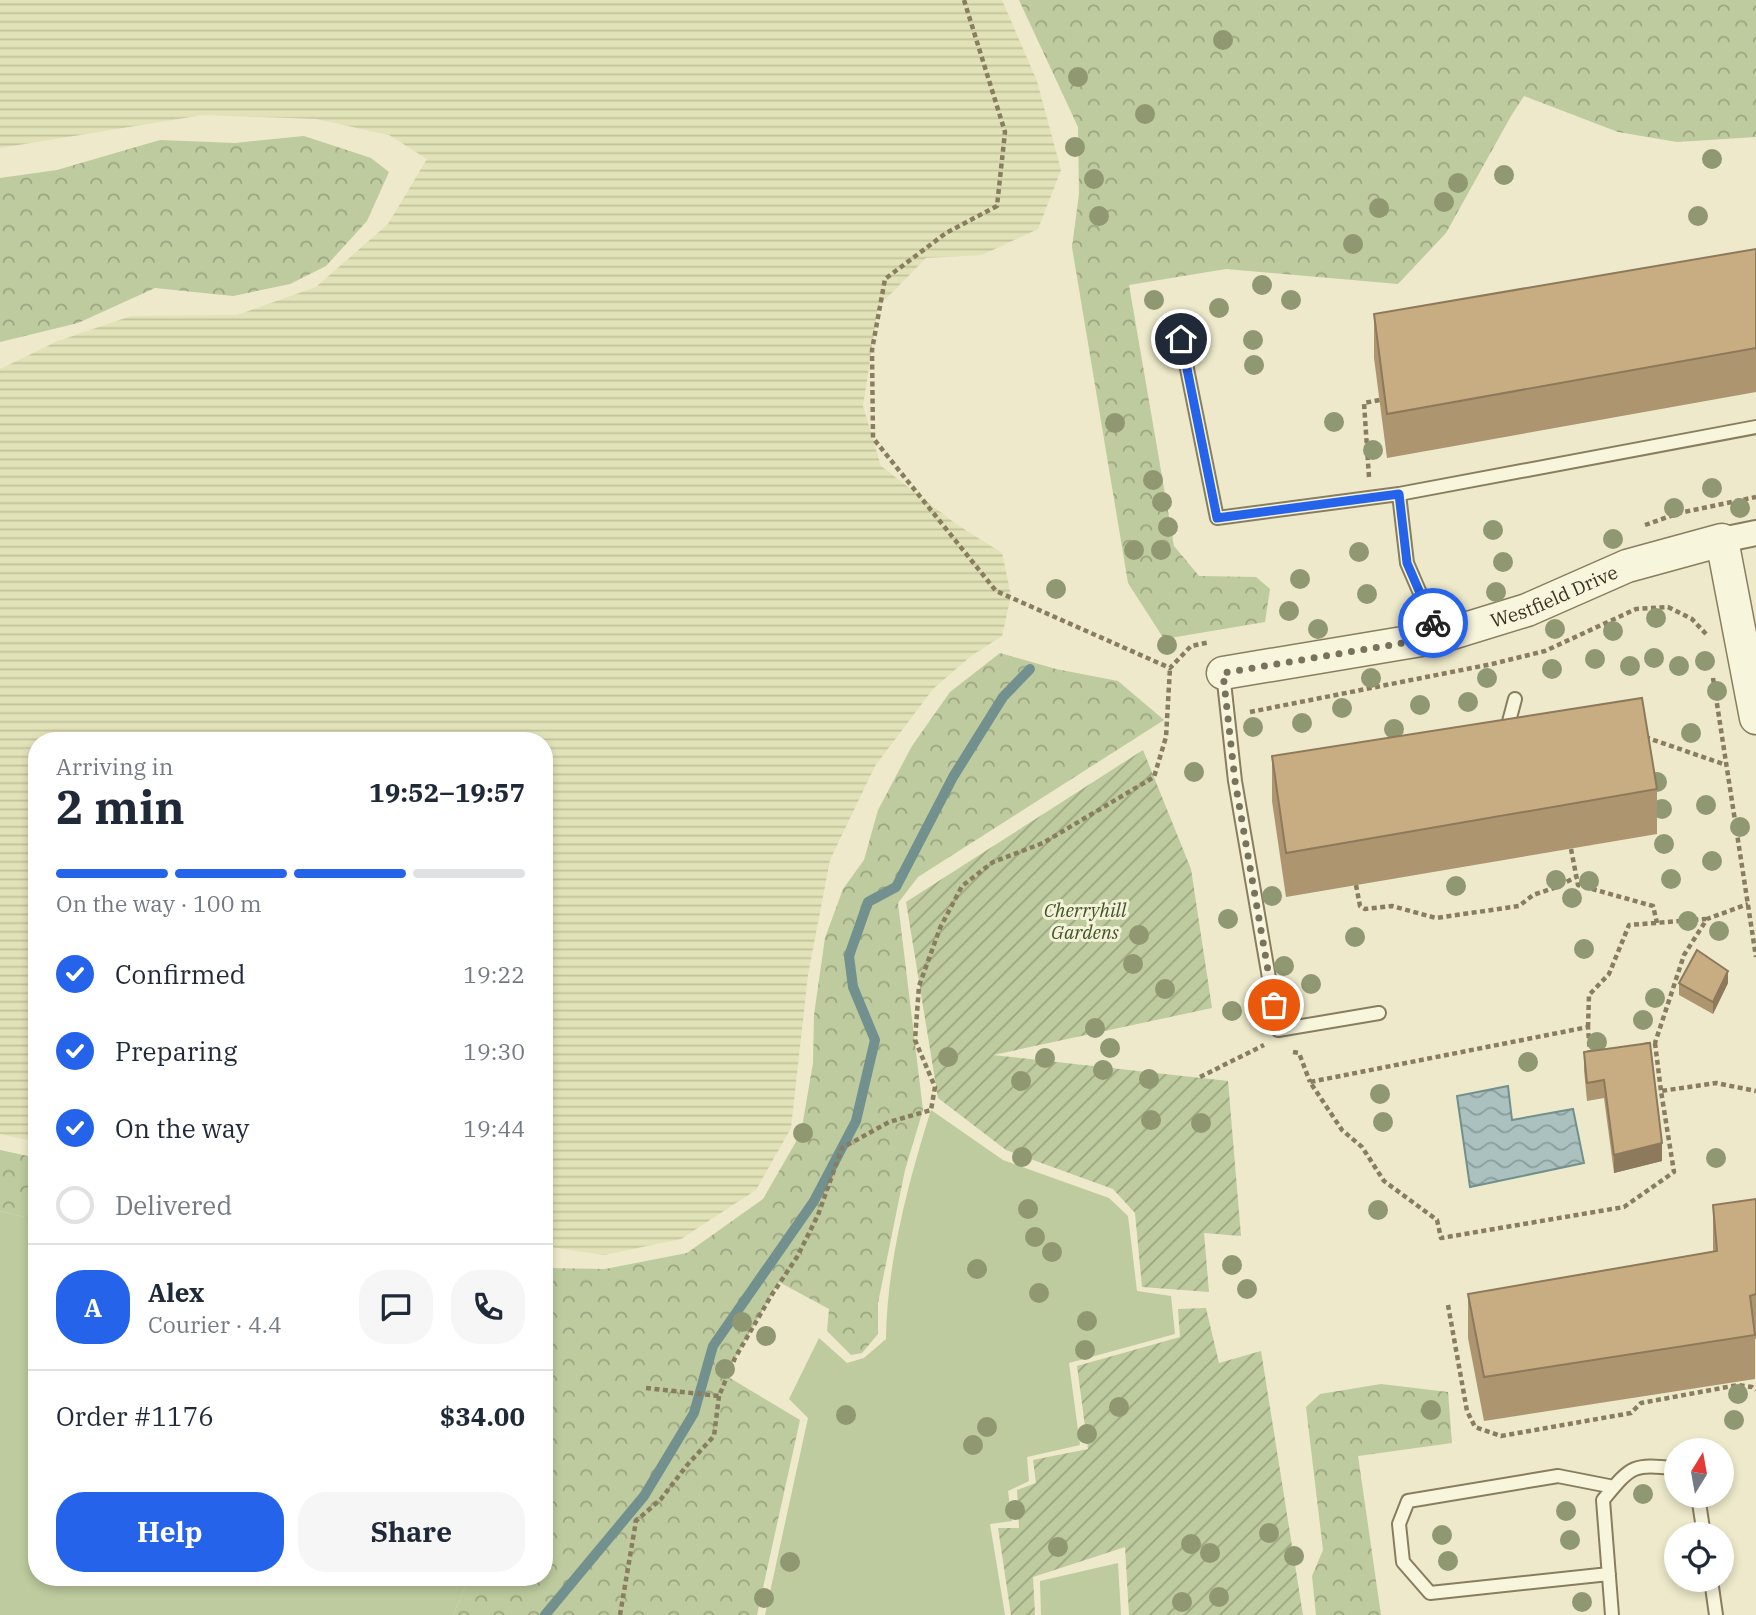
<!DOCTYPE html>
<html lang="en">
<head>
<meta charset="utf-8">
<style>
	:root { --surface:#fff; --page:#f6f6f7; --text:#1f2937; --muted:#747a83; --line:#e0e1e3; --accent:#2563eb }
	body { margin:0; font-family:"IBM Plex Serif",serif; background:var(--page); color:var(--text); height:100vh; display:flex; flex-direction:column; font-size:26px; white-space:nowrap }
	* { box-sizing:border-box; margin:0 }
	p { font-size:23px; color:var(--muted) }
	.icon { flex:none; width:38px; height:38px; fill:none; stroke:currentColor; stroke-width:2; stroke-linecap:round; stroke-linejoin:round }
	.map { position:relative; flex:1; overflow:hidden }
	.side { position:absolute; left:28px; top:732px; width:525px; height:854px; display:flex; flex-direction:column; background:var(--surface); border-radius:28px; box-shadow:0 4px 10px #0003 }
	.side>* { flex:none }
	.needle { width:46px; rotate:11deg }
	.fabs { position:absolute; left:1664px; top:1438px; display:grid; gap:14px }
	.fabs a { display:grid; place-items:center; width:70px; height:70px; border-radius:50%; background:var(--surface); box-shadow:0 4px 10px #0003; font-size:35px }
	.pin { position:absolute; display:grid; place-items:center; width:60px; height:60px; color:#fff; margin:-30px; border:4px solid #fff; border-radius:50%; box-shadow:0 2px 7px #0007 }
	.courier { position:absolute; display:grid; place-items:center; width:70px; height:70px; margin:-35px; border:5px solid #2563eb; border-radius:50%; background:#fff; color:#222; box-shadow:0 2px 9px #0007 }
	.head em { font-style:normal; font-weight:700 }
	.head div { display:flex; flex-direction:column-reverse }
	.head { display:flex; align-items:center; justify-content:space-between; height:119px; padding:0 28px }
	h1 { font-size:46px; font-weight:700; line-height:52px }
	.bar { display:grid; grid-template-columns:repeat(4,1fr); gap:10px 7px; align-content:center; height:84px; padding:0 28px }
	.bar i { height:9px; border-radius:5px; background:var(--line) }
	.bar .on { background:var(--accent) }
	.bar p { grid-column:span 4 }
	.line { display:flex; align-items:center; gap:18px; padding:0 28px; border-top:2px solid var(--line) }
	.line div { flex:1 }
	.round { display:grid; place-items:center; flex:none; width:74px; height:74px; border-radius:28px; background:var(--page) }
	ol { padding:0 28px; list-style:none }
	li { display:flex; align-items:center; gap:21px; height:77px }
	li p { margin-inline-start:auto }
	li .icon { padding:7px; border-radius:50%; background:var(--accent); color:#fff; stroke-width:4 }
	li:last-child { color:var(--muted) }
	li i { width:38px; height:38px; border:4px solid var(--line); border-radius:50% }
	.primary-button { display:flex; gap:14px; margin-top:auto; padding:14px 28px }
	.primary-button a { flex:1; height:80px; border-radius:28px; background:var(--accent); color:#fff; font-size:28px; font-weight:700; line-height:80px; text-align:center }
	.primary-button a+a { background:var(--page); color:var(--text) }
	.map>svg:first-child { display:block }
	.farmland { fill:url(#farmland-rules) }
	.grass { fill:#bdcb9e }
	.forest { fill:url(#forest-crowns) }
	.garden { fill:url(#garden-furrows) }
	.water { fill:url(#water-waves); stroke:#71908e; stroke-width:2 }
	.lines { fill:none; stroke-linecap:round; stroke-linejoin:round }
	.stream { stroke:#71908e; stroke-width:10 }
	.service-casing { stroke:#897d5f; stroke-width:16 }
	.minor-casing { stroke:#897d5f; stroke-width:28 }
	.tertiary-casing { stroke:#897d5f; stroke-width:35 }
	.path { stroke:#897d5f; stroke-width:4.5; stroke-dasharray:5 3.5; stroke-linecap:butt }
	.service { stroke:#f8f5dd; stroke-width:12 }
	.minor { stroke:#f8f5dd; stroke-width:24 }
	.tertiary { stroke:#f8f5dd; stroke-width:32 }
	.tree { fill:#8f9871 }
	.wall { fill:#ad9570 }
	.shaded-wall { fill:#8d795b }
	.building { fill:#c9ad82; stroke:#8d795b; stroke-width:2 }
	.done { stroke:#79725c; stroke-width:7; stroke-dasharray:0 12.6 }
	.route { stroke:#2563eb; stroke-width:9 }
	.labels { text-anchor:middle; stroke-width:6; stroke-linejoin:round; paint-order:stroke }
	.street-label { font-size:19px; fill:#3a3221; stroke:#f4f2d9 }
	.park-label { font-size:19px; font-style:italic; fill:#425529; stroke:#f4f2d9 }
</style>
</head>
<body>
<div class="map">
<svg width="1756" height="1615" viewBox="0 0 1756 1615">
	<defs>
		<pattern id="farmland-rules" width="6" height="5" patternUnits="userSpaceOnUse" patternTransform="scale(1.75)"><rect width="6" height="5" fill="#e1e2b7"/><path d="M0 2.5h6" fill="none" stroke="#c2c29d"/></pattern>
		<pattern id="forest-crowns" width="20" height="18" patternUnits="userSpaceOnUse" patternTransform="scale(1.75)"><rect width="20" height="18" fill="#bdcb9e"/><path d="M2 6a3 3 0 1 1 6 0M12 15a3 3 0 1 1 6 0" fill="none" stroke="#9ba580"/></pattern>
		<pattern id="garden-furrows" width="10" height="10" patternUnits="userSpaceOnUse" patternTransform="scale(1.75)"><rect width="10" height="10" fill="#bdcb9e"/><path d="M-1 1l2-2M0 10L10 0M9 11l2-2" fill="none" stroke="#9ba580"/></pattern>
		<pattern id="water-waves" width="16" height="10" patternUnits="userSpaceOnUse" patternTransform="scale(1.75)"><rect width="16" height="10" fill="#aac1bf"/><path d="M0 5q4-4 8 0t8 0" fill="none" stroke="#8b9d9b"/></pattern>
	</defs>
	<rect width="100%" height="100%" fill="#ede9ca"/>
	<!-- farmland -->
	<path class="farmland" d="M0,0h1002l35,81 24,89 -23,59 -56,26 -56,3 -48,49 -15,99 18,60 75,58 46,29 9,42 -9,41 -31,20 -38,33 -58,77 -45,94 -22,115 -17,153 -35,62 -75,49 -77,16 -60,-9v-506h-507v402l-37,-8v-765l58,-28 73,-25 106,-1 79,-28 72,-63 39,-65 -38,-24 -73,-16 -113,-4 -203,33z"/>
	<!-- grass -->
	<path class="grass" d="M931,1110l72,50 106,38 19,18 9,75 34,5 4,38 -106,29 11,82 -53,12 2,24 -21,10 4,30 -22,3 15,91h-240l43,-197 -19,-19 30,-61 28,25 17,-5 22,-19c1,-77 22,-156 45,-229z
		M0,1211l37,9v357h433l-17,38h-453z
		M544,1342c12,21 8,41 0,63z
		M1118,1563l3,52h-80l-1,-34z"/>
	<!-- forest -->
	<path class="forest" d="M1019,0h737v137l-79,5 -59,-10 -94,-36 -13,20 -65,117 -48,51 -172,-15 -97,16 45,261 25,30 57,1 14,12 -5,33 -101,17 -36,-56 -56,-336 7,-53 -1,-67z
		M304,136l67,22 18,14 -22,49 -41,45 -36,18 -57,12 -78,-8 -77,35 -78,19v-164l57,-8 103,-30 75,3z
		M1000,653l56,16 62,12 46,39 -246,157 -20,26 25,207 -18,60 -27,133v31l-16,19 -11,2 -24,-24 2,-22 -50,-27 -54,93 75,45 -43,195h-304l17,-38h74v-172l7,-21 1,-28 -8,-14v-74l61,1 82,-16 76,-54 38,-66 12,-70 1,-48 11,-77 18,-49 21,-29 14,-50 34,-64 38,-54z
		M0,1150l37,8v62l-37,-9z
		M1381,1384l67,8 4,51 -94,13 23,159h-65l-4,-39 11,-26 -17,-143 14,-13z"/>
	<!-- garden -->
	<path class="garden" d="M1143,750l48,119 21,139 -219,47 235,26 13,155 -37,-3 5,59 -67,-5 -7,-74 -22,-24 -107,-39 -68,-52 -32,-196z
		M1206,1308l13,55 42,-12 42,264h-174l-4,-68 -92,30 2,38h-24l-13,-87h21l-2,-38 19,-7 -3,-23 55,-11 -11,-83 103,-29 -2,-28z"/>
	<!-- water -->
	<path class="water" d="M1508,1086l4,34 61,-11 11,54 -114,24 -13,-91z"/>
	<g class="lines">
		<!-- stream -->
		<path class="stream" d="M545,1615l99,-119 50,-83 19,-67 101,-145 42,-80 19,-81 -22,-53 -4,-31 19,-54 28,-15 57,-110 50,-80 27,-28"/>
		<defs>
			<path id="service" d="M1181,339l36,179 182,-24 8,69 32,74
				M1399,494l357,-67
				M1223,673l12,108 43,249 101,-17
				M1501,730l6,-1 8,-30
				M1698,1496l6,39
				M1609,1574l-179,19 -27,-31 -4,-38 9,-23 150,-25 56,11
				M1711,1580l5,35
				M1612,1615l-9,-115c29,-35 29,-36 73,-32"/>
			<path id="minor" d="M1722,540l34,-7"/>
			<g id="tertiary">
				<path id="s1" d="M1223,673l216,-36 88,-27 100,-44 95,-26 34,178"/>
			</g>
		</defs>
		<!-- service casing -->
		<use href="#service" class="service-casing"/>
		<!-- minor casing -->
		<use href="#minor" class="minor-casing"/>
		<!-- tertiary casing -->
		<use href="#tertiary" class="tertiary-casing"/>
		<!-- path -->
		<path class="path" d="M964,0l41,132 -8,74 -51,27 -61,46 -13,71 1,88 123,153 174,77 21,-22 19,-4
			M1369,477l-5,-74 16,-3
			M1645,525l34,-12 77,-16
			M1713,678l43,279
			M1250,712l242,-48 53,-13 91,-42 32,-2 24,12 14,15
			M1645,737l81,28
			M1571,849l7,36 75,21 4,17
			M1356,885l4,21 5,3 27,-3 44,12 83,-12 14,-11 21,-7 22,-11
			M1588,1027l1,-32 20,-21 20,-49 77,-6
			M1655,1043l6,48
			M1645,1045l10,-2 29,-88 23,-36 41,-15
			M1293,1052l6,1 11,29
			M1590,1055l-2,-28 -278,55 32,48 20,17 22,34 53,39 4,18 183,-31 50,-35 -13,-81 55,-8 40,8
			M1200,1077l64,-32
			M1448,1305l19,106 8,16 26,9 130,-23 10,-10 97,-18 14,2 4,3
			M646,1388l73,8 16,-38 36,-62 26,-39 21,-42 24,-67 47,-26 42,-12 4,-23 -20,-47 4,-54 21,-58 22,-42 31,-24 50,-19 111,-66 12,-40 4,-69
			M620,1615l16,-94 25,-22 27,-35 26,-28 5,-40"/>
		<!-- service -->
		<use href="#service" class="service"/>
		<!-- minor -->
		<use href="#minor" class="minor"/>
		<!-- tertiary -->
		<use href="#tertiary" class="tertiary"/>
	</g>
	<!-- trees -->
	<g class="tree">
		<circle cx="1223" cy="40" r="10"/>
		<circle cx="1078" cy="77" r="10"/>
		<circle cx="1145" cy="114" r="10"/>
		<circle cx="1075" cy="147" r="10"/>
		<circle cx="1712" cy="159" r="10"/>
		<circle cx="1504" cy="175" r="10"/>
		<circle cx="1094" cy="179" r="10"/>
		<circle cx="1458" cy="183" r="10"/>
		<circle cx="1444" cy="202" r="10"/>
		<circle cx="1379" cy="208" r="10"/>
		<circle cx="1099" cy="216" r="10"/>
		<circle cx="1698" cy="216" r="10"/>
		<circle cx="1353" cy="244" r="10"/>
		<circle cx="1262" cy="285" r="10"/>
		<circle cx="1154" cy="300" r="10"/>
		<circle cx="1291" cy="300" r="10"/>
		<circle cx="1219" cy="308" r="10"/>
		<circle cx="1253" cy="340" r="10"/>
		<circle cx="1254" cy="365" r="10"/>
		<circle cx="1334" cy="422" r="10"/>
		<circle cx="1115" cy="423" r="10"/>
		<circle cx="1373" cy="450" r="10"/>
		<circle cx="1153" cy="480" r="10"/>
		<circle cx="1712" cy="488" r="10"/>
		<circle cx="1162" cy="502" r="10"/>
		<circle cx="1674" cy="508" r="10"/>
		<circle cx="1740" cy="508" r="10"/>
		<circle cx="1168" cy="527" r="10"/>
		<circle cx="1493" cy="530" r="10"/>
		<circle cx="1613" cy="539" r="10"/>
		<circle cx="1134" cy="550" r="10"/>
		<circle cx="1161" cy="550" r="10"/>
		<circle cx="1359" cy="552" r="10"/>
		<circle cx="1503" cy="562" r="10"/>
		<circle cx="1300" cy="579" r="10"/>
		<circle cx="1056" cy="589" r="10"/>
		<circle cx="1496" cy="592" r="10"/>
		<circle cx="1367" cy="594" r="10"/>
		<circle cx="1289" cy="611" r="10"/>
		<circle cx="1656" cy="618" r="10"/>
		<circle cx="1318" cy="629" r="10"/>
		<circle cx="1555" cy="629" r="10"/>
		<circle cx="1613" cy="631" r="10"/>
		<circle cx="1167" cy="645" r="10"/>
		<circle cx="1654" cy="658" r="10"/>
		<circle cx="1595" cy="659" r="10"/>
		<circle cx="1705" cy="661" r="10"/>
		<circle cx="1630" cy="666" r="10"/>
		<circle cx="1679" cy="666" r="10"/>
		<circle cx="1552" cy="669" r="10"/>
		<circle cx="1371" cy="678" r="10"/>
		<circle cx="1487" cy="678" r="10"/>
		<circle cx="1717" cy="691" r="10"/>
		<circle cx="1468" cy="702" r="10"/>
		<circle cx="1420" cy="705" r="10"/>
		<circle cx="1342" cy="708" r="10"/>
		<circle cx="1302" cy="723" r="10"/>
		<circle cx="1253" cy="727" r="10"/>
		<circle cx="1394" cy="729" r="10"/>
		<circle cx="1691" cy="733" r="10"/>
		<circle cx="1194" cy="772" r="10"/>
		<circle cx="1657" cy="782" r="10"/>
		<circle cx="1706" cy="805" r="10"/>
		<circle cx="1662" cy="809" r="10"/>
		<circle cx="1740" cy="827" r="10"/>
		<circle cx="1664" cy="844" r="10"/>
		<circle cx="1712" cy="861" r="10"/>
		<circle cx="1671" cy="879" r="10"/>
		<circle cx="1556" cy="880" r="10"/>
		<circle cx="1589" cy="881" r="10"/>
		<circle cx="1456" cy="886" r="10"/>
		<circle cx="1272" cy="896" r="10"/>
		<circle cx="1572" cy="898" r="10"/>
		<circle cx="1228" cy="919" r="10"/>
		<circle cx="1688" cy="921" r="10"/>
		<circle cx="1719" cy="931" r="10"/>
		<circle cx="1139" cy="935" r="10"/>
		<circle cx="1355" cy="937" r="10"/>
		<circle cx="1584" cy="949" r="10"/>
		<circle cx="1133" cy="964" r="10"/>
		<circle cx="1284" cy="966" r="10"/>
		<circle cx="1311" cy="984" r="10"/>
		<circle cx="1165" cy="989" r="10"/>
		<circle cx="1655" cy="998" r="10"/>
		<circle cx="1232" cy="1011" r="10"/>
		<circle cx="1643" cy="1020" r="10"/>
		<circle cx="1095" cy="1028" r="10"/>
		<circle cx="1597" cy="1042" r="10"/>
		<circle cx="1110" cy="1048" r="10"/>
		<circle cx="948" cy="1057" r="10"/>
		<circle cx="1045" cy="1058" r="10"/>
		<circle cx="1528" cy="1062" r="10"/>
		<circle cx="1103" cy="1070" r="10"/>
		<circle cx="1149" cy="1079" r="10"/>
		<circle cx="1021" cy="1081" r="10"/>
		<circle cx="1380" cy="1094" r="10"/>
		<circle cx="1151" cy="1120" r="10"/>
		<circle cx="1383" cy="1122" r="10"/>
		<circle cx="1201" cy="1123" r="10"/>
		<circle cx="803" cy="1133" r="10"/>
		<circle cx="1022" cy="1157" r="10"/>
		<circle cx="1716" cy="1158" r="10"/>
		<circle cx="1028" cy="1209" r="10"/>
		<circle cx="1378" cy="1210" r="10"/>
		<circle cx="1035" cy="1237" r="10"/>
		<circle cx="1052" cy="1252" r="10"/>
		<circle cx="1232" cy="1265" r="10"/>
		<circle cx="977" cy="1269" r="10"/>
		<circle cx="1247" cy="1289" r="10"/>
		<circle cx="1039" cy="1293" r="10"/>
		<circle cx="1087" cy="1321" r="10"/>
		<circle cx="742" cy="1322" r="10"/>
		<circle cx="766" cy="1336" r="10"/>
		<circle cx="1085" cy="1350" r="10"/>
		<circle cx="725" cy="1369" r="10"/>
		<circle cx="1738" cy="1394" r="10"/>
		<circle cx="1119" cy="1407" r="10"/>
		<circle cx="1431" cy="1410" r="10"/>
		<circle cx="846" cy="1415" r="10"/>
		<circle cx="1734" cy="1420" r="10"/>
		<circle cx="987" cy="1427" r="10"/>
		<circle cx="1087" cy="1434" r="10"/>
		<circle cx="973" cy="1445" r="10"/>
		<circle cx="1643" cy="1494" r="10"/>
		<circle cx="1015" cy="1510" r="10"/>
		<circle cx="1566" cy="1511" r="10"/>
		<circle cx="1269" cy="1533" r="10"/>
		<circle cx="1442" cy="1535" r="10"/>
		<circle cx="1570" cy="1540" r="10"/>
		<circle cx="1191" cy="1544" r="10"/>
		<circle cx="1058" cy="1547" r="10"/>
		<circle cx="1210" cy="1553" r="10"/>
		<circle cx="1294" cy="1556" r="10"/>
		<circle cx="1448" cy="1561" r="10"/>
		<circle cx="790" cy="1562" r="10"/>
		<circle cx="1219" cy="1597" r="10"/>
		<circle cx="764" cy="1598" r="10"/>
		<circle cx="1182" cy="1602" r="10"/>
		<circle cx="1582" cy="1602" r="10"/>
	</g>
	<!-- wall -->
	<path class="wall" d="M1756,249v143l-369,66 -13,-100v-44z
		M1272,756l385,33v45l-371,63 -14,-96z
		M1679,983h49l-15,31 -34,-19z
		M1584,1052l78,109 -48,12 -10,-75 -17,3 -3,-31z
		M1756,1199v140h-1v40l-271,42 -16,-83v-44l245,-42v-47z"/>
	<!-- shaded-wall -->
	<path class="shaded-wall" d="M1728,971v12l-15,31v-12z
		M1662,1143v18l-48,12v-18z"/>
	<!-- building -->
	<path class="building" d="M1756,249v99l-369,66 -13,-100z
		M1642,698l15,91 -371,64 -14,-97z
		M1697,950l31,21 -15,31 -34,-19z
		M1650,1043l12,100 -48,12 -10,-75 -17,3 -3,-31z
		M1756,1199v95l-6,2 5,39 -271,42 -16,-83 249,-43 -4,-46z"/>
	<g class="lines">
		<!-- done -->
		<path class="done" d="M1274,1005l-39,-224 -12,-108 216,-36 -6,-14"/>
		<!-- route -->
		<path class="route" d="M1181,339l36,179 182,-24 8,69 26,60"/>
	</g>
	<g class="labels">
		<!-- street labels -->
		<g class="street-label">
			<text dy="7" stroke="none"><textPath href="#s1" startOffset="341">Westfield Drive</textPath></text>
		</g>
		<!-- park labels -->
		<g class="park-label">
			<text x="1085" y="917">Cherryhill<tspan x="1085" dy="22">Gardens</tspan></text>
		</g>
	</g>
</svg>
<div class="fabs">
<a><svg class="needle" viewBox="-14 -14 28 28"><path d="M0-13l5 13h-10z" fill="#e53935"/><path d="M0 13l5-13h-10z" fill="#747a83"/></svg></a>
<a><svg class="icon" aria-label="locate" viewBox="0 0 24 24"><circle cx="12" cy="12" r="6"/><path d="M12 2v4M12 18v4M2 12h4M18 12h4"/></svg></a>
</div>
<div class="pin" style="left:1274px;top:1005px;background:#ea580c"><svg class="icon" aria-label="bag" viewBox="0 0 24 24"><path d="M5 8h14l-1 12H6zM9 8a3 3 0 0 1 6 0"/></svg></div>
<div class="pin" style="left:1181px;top:339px;background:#1f2937"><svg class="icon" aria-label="home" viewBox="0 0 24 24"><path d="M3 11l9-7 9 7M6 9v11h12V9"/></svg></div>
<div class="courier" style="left:1433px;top:623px"><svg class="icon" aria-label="bike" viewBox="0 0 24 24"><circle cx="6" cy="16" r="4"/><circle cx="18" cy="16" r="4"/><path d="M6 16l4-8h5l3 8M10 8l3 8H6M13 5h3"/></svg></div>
<section class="side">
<div class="head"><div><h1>2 min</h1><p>Arriving in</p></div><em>19:52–19:57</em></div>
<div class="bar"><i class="on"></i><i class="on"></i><i class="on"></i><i></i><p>On the way · 100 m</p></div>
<ol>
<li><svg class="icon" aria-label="check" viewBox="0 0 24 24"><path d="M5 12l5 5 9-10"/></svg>Confirmed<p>19:22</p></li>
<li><svg class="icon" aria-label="check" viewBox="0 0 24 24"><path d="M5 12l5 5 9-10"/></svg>Preparing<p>19:30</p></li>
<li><svg class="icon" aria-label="check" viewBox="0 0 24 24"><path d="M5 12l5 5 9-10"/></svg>On the way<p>19:44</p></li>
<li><i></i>Delivered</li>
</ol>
<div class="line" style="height:126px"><b class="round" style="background:var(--accent);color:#fff">A</b><div><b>Alex</b><p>Courier · 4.4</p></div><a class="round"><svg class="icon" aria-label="chat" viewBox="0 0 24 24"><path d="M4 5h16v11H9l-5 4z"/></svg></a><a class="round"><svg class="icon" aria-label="phone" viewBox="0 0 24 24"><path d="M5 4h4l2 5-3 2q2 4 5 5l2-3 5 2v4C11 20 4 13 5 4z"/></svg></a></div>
<div class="line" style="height:91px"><div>Order #1176</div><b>$34.00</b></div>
<div class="primary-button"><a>Help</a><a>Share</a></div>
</section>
</div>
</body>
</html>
